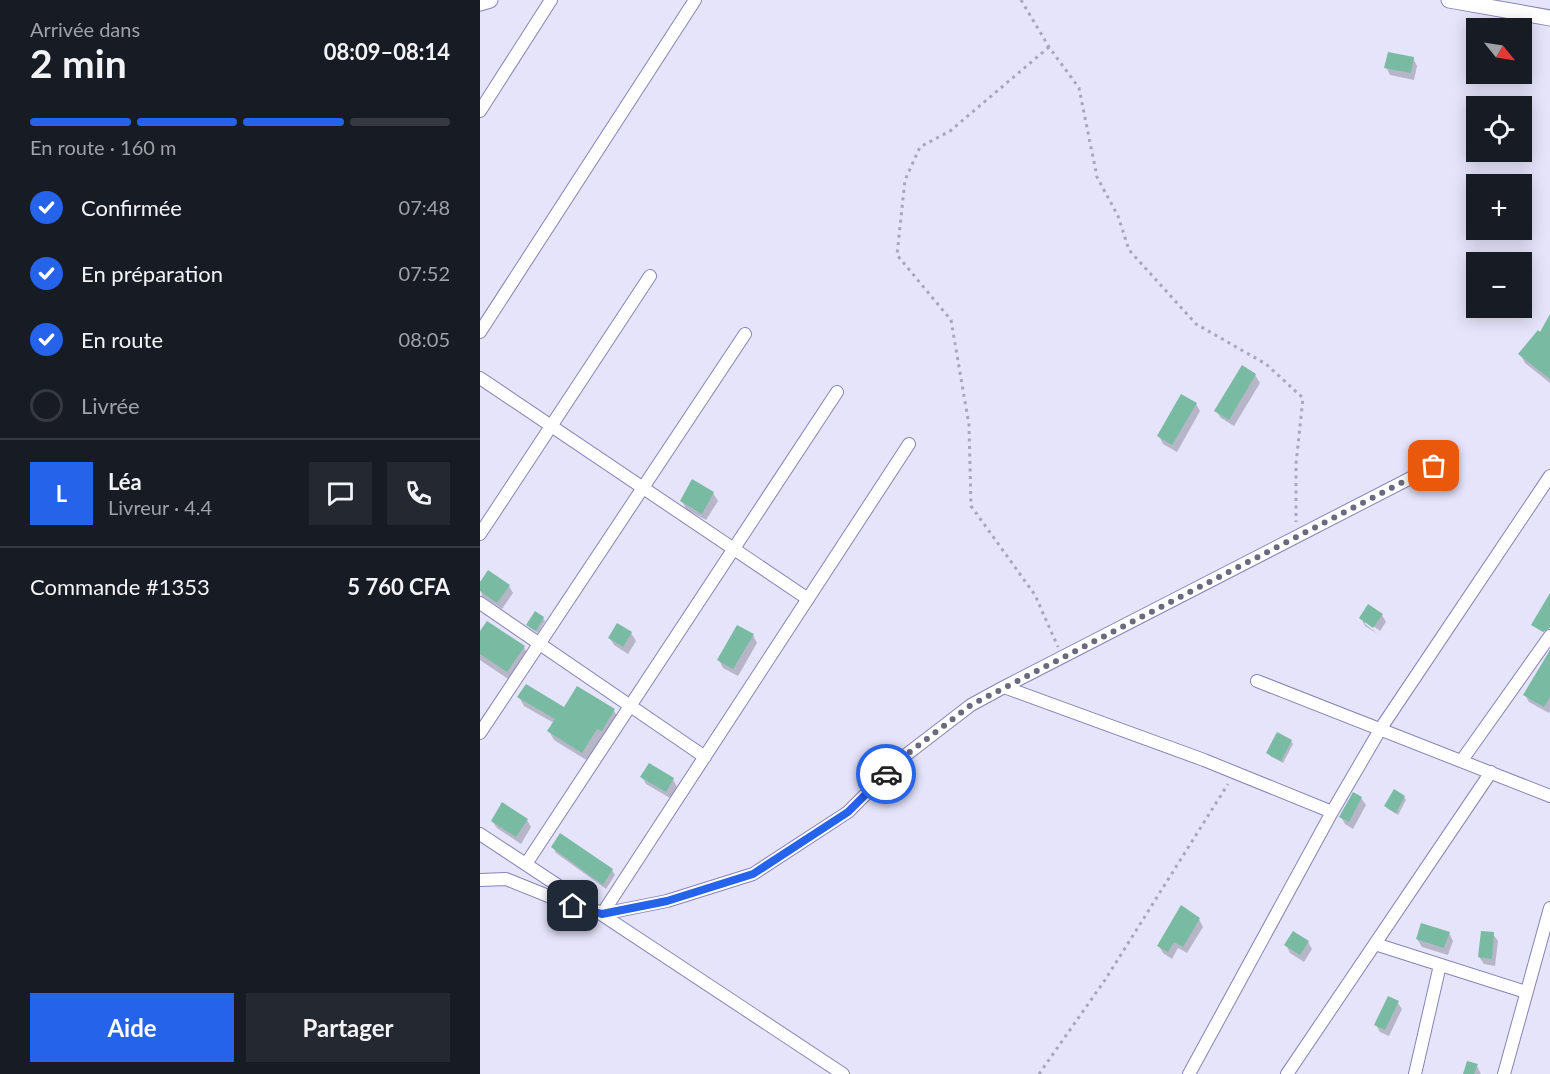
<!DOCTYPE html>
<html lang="fr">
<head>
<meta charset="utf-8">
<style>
	:root { --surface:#171b24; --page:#242831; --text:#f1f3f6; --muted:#9ea1a6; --line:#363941; --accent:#2563eb }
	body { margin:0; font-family:Lato,sans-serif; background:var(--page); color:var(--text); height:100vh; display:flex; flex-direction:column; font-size:22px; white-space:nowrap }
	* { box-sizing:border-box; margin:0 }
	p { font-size:20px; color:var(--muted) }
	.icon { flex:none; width:33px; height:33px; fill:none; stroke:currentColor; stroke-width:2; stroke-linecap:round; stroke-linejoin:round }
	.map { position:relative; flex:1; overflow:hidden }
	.side { display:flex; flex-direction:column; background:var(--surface); width:480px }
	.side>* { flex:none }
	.needle { width:39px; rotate:120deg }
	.buttons { position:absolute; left:986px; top:18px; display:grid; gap:12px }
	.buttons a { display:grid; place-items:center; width:66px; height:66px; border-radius:0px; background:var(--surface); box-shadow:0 3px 15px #0003; font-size:30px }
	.pin { position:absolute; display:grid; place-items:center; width:51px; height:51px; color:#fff; margin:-26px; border-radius:12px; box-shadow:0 3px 9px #0006 }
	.courier { position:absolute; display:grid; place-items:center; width:60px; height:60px; margin:-30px; border:4px solid #2563eb; border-radius:50%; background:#fff; color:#222; box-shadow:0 2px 8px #0007 }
	.headline em { font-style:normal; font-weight:700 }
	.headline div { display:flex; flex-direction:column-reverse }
	.headline { display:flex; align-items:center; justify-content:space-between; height:102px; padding:0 30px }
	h1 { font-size:39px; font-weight:700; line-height:45px }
	.bar { display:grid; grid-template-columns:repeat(4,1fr); gap:9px 6px; align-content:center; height:72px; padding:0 30px }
	.bar i { height:8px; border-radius:4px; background:var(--line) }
	.bar .on { background:var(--accent) }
	.bar p { grid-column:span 4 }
	.line { display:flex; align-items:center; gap:15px; padding:0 30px; border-top:2px solid var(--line) }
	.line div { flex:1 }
	.round { display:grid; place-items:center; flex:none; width:63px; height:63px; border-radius:0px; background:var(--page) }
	ol { padding:0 30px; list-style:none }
	li { display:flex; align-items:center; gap:18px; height:66px }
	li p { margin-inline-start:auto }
	li .icon { padding:6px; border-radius:50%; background:var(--accent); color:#fff; stroke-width:4 }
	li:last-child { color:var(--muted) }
	li i { width:33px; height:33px; border:3px solid var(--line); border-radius:50% }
	.button { display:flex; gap:12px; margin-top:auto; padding:12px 30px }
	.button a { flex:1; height:69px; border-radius:0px; background:var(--accent); color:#fff; font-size:24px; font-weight:700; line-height:69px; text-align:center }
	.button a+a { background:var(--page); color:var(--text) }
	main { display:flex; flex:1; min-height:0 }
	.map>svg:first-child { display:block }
	.shadow { fill:#0003 }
	.building { fill:#79bba2 }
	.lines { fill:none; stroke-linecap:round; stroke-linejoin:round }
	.minor-casing { stroke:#8883b6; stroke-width:14 }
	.tertiary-casing { stroke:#8883b6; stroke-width:17 }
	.path { stroke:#a7a6bc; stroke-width:3; stroke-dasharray:3 4.5; stroke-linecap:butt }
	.minor { stroke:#fff; stroke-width:12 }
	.tertiary { stroke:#fff; stroke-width:15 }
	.done { stroke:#6b697f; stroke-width:6; stroke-dasharray:0 10.8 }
	.route { stroke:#2563eb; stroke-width:8 }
</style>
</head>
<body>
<main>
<section class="side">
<div class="headline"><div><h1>2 min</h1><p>Arrivée dans</p></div><em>08:09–08:14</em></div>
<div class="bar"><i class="on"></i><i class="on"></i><i class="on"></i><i></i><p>En route · 160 m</p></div>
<ol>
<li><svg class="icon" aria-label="check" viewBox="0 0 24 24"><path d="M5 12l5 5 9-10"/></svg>Confirmée<p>07:48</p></li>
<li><svg class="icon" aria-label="check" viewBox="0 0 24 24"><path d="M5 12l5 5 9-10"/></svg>En préparation<p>07:52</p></li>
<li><svg class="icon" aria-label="check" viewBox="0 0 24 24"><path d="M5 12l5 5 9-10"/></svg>En route<p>08:05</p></li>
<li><i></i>Livrée</li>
</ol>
<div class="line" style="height:108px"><b class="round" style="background:var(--accent);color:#fff">L</b><div><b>Léa</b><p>Livreur · 4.4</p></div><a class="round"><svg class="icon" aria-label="chat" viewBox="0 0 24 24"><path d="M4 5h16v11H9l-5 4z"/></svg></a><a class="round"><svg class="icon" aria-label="phone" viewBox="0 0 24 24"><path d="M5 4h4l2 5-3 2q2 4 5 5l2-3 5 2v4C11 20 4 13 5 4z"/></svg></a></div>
<div class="line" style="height:78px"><div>Commande #1353</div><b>5 760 CFA</b></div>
<div class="button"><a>Aide</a><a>Partager</a></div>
</section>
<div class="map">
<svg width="1070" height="1074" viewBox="0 0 1070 1074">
	<rect width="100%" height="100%" fill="#e5e4fb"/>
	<!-- shadow -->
	<path class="shadow" d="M933,58l4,8 -3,14 -24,-5 -4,-8z
		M1070,318v65l-25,-20 -5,-9 20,-20z
		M762,367l13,8 5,8 -26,43 -13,-8 -5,-7z
		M716,404l4,7 -23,41 -14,-8 -4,-8z
		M233,493l5,8 -12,19 -20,-11 -4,-8z
		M0,585l29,1 4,7 -11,16 -20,-13z
		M902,615l4,7 -6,9 -15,-11v4l13,10 -13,-8 -4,-8z
		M63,618l2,3 -7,12 -8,-5 -2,-3z
		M138,625l13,8 5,8 -8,13 -14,-9 -4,-7z
		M0,633l44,14 6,12 -16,24 -34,-23z
		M273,635l4,8 -19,33 -15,-8 -4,-8z
		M1070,653v58l-1,2 -20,-11 -4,-7z
		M39,697l46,12 49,2 5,8 -12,20 -5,-2 -14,24 -34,-21 -5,-9 5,-8 -30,-17z
		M811,741l2,3 -10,19 -13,-7 -2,-3z
		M162,777l31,2 4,8 -7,11 -24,-14z
		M924,797l2,3 -8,15 -10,-6 -2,-3z
		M881,798l5,7 -13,24 -8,-5 -4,-7z
		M47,820l4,7 -10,17 -24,-16 -5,-7z
		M73,847l59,23 3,5 -9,14 -50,-36z
		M719,919l4,8 -16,26 -9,-5 -6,11 -9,-6 -4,-7z
		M969,933l4,8 -5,14 -26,-8 -5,-8z
		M1013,934l5,7 -3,25 -11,-2 -5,-7z
		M828,942l4,7 -8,13 -14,-9 -4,-8z
		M917,1002l5,7 -13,27 -9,-4 -4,-7z
		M997,1066l4,8h-17z"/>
	<!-- building -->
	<path class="building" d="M908,52l26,5 -3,16 -27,-5z
		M1070,314v65l-32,-25 20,-24 2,2z
		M762,365l14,9 -27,46 -15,-9z
		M701,394l16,9 -25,42 -15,-9z
		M212,479l22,13 -12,22 -22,-13z
		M8,570l22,15 -13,18 -17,-12v-9z
		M1070,593v35l-7,4 -12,-7z
		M888,604l15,10 -10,14 -14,-10z
		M55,611l9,6 -8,14 -10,-6z
		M7,621l38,25 -18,26 -27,-18v-23z
		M137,623l15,9 -9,15 -15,-9z
		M257,625l17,9 -21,35 -16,-9z
		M1070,650v47l-6,10 -21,-12z
		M46,684l38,23 13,-21 38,23 -13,22 -5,-2 -15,24 -35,-22 8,-12 -38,-22z
		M797,732l15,8 -11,21 -15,-8z
		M169,763l25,15 -8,14 -26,-15z
		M914,789l11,7 -9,17 -12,-7z
		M873,792l9,5 -13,25 -10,-5z
		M22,802l26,17 -12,18 -25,-16z
		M80,833l53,36 -10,16 -52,-38z
		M701,905l19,13 -17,29 -9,-5 -6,10 -11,-6z
		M941,923l29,9 -6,16 -28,-9z
		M813,931l16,10 -9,14 -16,-10z
		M1001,931l13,1 -2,27 -14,-2z
		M908,996l11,5 -14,29 -11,-5z
		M987,1061l11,3 -4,10h-11z"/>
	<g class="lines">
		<defs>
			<path id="minor" d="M0,111l71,-111
				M0,332l215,-332
				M0,378l328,221
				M0,534l170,-258
				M0,603l225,154
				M777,681l293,115
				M524,687l430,-221
				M0,733l265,-399
				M982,760l88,-124
				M0,834l363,240
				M46,864l311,-472
				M0,880l26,-1 67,27 29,8 65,-13 86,-27 95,-62 54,-54 69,-53 33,-18 200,73 128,52
				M122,914l307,-470
				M895,944l151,48
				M709,1074l143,-262 49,-84 169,-252
				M807,1074l204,-302
				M935,1074l25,-109
				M1024,1074l46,-166"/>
			<path id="tertiary" d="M969,0l101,18
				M0,3l10,-3"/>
		</defs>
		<!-- minor casing -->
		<use href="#minor" class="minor-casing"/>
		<!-- tertiary casing -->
		<use href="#tertiary" class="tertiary-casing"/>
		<!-- path -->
		<path class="path" d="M541,0l28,47 30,41 18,89 21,39 11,34 67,74 70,40 37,34 -7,66v58
			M569,47l-99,84 -30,16 -15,33 -8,75 54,65 18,105 2,81 64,89 23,52
			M559,1074l66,-94 123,-196"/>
		<!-- minor -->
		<use href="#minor" class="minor"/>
		<!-- tertiary -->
		<use href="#tertiary" class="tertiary"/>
	</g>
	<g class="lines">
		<!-- done -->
		<path class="done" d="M406,774l16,-16 69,-53 463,-239"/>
		<!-- route -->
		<path class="route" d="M93,906l29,8 65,-13 86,-27 95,-62 38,-38"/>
	</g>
</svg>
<div class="buttons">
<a><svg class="needle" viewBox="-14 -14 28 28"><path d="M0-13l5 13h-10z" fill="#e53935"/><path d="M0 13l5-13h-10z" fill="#9ea1a6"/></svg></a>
<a><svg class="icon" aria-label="locate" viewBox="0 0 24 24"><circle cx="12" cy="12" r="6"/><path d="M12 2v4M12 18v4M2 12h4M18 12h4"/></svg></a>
<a>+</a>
<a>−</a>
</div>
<div class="pin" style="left:954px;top:466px;background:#ea580c"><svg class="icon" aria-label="bag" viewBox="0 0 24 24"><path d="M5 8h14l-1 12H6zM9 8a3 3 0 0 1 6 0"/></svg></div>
<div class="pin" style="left:93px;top:906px;background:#1f2937"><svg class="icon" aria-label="home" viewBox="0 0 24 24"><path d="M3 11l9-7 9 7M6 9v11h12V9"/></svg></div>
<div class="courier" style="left:406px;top:774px"><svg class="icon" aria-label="car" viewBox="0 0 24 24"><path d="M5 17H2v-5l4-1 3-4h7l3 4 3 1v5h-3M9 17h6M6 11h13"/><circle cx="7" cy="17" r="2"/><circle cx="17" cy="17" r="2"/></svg></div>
</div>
</main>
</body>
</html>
